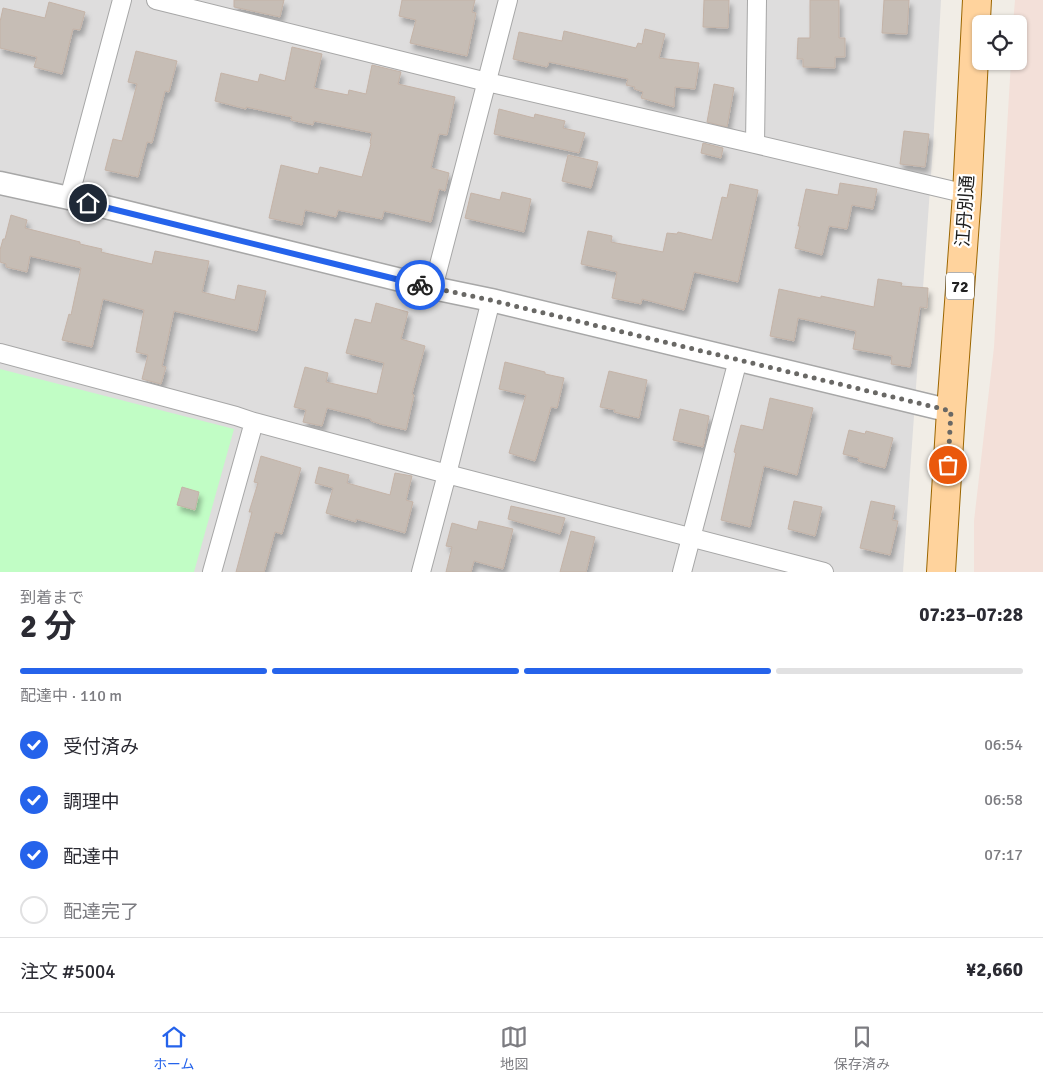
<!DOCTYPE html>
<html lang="ja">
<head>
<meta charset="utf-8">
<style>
	:root { --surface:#fff; --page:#f7f7f7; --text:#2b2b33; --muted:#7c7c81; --line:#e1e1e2; --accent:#2563eb }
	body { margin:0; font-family:Signika,"Noto Sans JP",sans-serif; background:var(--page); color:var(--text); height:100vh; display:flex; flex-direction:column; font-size:19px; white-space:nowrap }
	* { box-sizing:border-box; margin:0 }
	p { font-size:16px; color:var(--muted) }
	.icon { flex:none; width:28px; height:28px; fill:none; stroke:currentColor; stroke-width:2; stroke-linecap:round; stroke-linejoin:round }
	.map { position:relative; height:572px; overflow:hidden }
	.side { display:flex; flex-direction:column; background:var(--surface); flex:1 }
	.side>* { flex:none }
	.controls { position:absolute; left:972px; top:15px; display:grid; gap:10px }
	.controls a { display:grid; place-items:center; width:55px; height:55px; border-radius:8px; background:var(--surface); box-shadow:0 1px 4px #0004; font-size:25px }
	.pin { position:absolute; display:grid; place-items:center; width:42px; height:42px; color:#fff; margin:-21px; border:2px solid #fff; border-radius:50%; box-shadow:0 1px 5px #0007 }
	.courier { position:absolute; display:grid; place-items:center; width:50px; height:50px; margin:-25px; border:4px solid #2563eb; border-radius:50%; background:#fff; color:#222; box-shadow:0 1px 6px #0007 }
	.summary em { font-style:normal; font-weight:700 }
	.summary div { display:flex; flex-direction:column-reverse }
	.summary { display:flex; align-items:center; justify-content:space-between; height:85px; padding:0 20px }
	h1 { font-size:32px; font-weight:700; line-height:38px }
	.bar { display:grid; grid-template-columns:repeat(4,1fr); gap:8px 5px; align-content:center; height:60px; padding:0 20px }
	.bar i { height:6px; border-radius:4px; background:var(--line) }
	.bar .current { background:var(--accent) }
	.bar p { grid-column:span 4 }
	.line { display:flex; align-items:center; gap:12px; padding:0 20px; border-top:1px solid var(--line) }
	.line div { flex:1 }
	ol { padding:0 20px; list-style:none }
	li { display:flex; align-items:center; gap:15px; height:55px }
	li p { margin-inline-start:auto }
	li .icon { padding:5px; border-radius:50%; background:var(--accent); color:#fff; stroke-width:4 }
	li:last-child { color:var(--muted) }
	li i { width:28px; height:28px; border:2px solid var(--line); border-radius:50% }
	.tabs { display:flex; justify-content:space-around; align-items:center; height:70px; border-top:1px solid var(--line); background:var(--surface); font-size:14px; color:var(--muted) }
	.tabs a { display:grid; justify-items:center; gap:2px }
	.tabs .current { color:var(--accent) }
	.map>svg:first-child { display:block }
	.residential { fill:#dedddd }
	.military { fill:#f3e0d9 }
	.park { fill:#c1fdc5 }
	.building { fill:#c6bdb5; stroke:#c4b3a7; filter:url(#shadow) }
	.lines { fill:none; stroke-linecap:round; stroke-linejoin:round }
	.minor-casing { stroke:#a7a7a7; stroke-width:20 }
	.tertiary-casing { stroke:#a7a7a7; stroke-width:25 }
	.primary-casing { stroke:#9c6600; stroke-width:30 }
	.minor { stroke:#fff; stroke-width:18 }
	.tertiary { stroke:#fff; stroke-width:22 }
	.primary { stroke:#ffd39d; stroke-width:28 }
	.done { stroke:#696865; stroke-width:5; stroke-dasharray:0 9 }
	.route { stroke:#2563eb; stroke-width:6 }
	.labels { text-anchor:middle; stroke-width:4.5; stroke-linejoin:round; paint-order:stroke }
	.shield { fill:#fff; stroke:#636363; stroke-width:1 }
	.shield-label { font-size:16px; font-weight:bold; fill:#202020 }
	.street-label { font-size:18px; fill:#202020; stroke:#fff }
</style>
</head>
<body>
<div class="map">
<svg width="1043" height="572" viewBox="0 0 1043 572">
	<defs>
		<filter id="shadow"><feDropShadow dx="3" dy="5.5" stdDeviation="2.5" flood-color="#0004"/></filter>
	</defs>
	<rect width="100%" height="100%" fill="#f1ede6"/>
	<!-- residential -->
	<path class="residential" d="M0,0h941l-8,146 -30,426h-903z"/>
	<!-- military -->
	<path class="military" d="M1015,0h28v572h-69v-51l20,-174 17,-286h8v-37h-6z"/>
	<!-- park -->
	<path class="park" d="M0,369l234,60 -40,143h-194z"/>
	<!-- building -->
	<path class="building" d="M234,0h50l-4,17 -46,-10z
		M402,0h73l-3,12 4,1 -9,43 -57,-13 6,-23 -17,-4z
		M704,0h25l-1,28 -25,-1z
		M810,0h29v38h6v19h-10v11l-32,-1v-8h-6l1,-21h12z
		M884,0h25l-2,34 -25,-1z
		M49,2l36,10 -5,18 -7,-1 -11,45 -28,-7 3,-10 -37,-9v-26l3,-14 42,10z
		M645,29l20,5 -6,24 40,5 -4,26 -20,-2 -1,20 -33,-9 2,-6 -9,-3 1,-2 -9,-2 2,-6 -79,-17 -2,5 -34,-8 6,-27 43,9 2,-10 72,17 2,-5 4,1z
		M292,47l30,7 -8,34 34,7 1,-5 17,4 6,-29 29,7 -3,12 57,13 -8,38 -8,-1 -8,34 18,5 -4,18 -6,-2 -8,33 -47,-11 -2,8 -44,-9 -2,7 -31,-7 -3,15 -33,-7 12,-53 37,9 2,-7 42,10 9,-33 -1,-1 2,-10 -58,-12 -1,4 -22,-5 1,-3 -46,-10v2l-31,-8 6,-28 37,9 2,-8 25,7z
		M136,51l41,10 -8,31 -4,-1 -13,52 -5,-1 -9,35 -33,-7 8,-31 9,2 15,-57 -9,-2z
		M714,84l20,4 -7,39 -20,-5z
		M499,109l35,9 1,-4 30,7 -2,7 22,5 -6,20 -85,-19z
		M904,131l25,3 -4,33 -25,-3z
		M703,143l20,5 -2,10 -20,-5z
		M568,155l30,7 -7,26 -29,-7z
		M840,183l37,6 -4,20 -21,-4 -5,24 -18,-3 -7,29 -27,-7 5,-22h-2l8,-37 32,6z
		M730,184l28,6 -20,92 -44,-10 -10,38 -42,-11 -1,5 -29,-6 5,-26 -36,-8 7,-33 24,5 -1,6 52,10 4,-19 10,1 1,-2 34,8 10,-43 5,1z
		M502,192l29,7 -7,33 -59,-14 6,-25 29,7z
		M11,215l16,5 -2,8 55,14v2l22,5 -1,3 51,12 3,-13 54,10 -7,31 33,8 3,-15 28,6 -9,40 -83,-20 -12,55 4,1 -5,17 -19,-5 6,-24 -12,-3 8,-42 -41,-11 -11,48 -30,-7 7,-26 2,1 10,-47 -51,-12 -3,16 -21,-5v-3l-6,-2v-12l3,-11h2z
		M878,279l24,4 -1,3 27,2 -1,20 -7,-1 -10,60 -19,-3 1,-8 -39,-7 3,-18 -58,-13 -4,23 -24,-5 9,-47 42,9v-2l53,11z
		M376,303l32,9 -7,27 24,7 -13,48 2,1 -8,35 -26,-6 -9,-3v-2l-44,-11 -5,18 -19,-4 3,-12 -12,-3 11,-40 23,6 -2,9 51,12 7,-31 -38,-10 9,-34 16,4z
		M505,362l40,10v2l19,4 -7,30 -6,-1 -16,54 -26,-8 17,-58 -27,-6z
		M609,371l38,9 -8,38 -25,-6 1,-2 -15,-3z
		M770,398l43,10 -16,67 -33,-9 -14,61 -29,-7 15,-67 -2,-1 7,-27 22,5z
		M680,409l29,7 -6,31 -30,-7z
		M849,430l16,4 1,-3 27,7 -8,30 -27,-7 1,-3 -16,-4z
		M261,456l40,12 -19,66 -7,-2 -11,40h-28l16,-60h-3l9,-29 -4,-1z
		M319,467l30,8 -2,8 43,12 5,-22 17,3 -6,24 7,2 -8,31 -49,-14v3l-30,-9 7,-25 -18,-5z
		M182,487l17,5 -4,18 -18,-5z
		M794,501l28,6 -7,29 -27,-7z
		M871,501l24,5 -3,14 6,1 -8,34 -30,-7z
		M511,506l54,12 -5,16 -52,-15z
		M479,521l34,8 -10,40 -29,-8 -3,11h-25l6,-25 -6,-1 6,-23 25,7z
		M571,531l24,6 -9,35h-26z"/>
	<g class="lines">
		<defs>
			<path id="minor" d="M156,0l331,82 268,62 212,50
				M755,144l2,-144
				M69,198l53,-198
				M433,288l75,-288
				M0,353l236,63 18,6 193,52 377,98
				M212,572l42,-150
				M421,572l26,-98 44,-174
				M682,572l56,-212"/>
			<path id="tertiary" d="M0,183l69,15 364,90 58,12 460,111"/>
			<path id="primary" d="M941,572l10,-161 16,-217 10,-194"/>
		</defs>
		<!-- minor casing -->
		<use href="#minor" class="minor-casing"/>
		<!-- tertiary casing -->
		<use href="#tertiary" class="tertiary-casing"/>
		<!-- primary casing -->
		<use href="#primary" class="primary-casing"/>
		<!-- minor -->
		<use href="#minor" class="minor"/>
		<!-- tertiary -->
		<use href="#tertiary" class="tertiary"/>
		<!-- primary -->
		<use href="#primary" class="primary"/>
	</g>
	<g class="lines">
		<!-- done -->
		<path class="done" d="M420,285l70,15 461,111 -3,54"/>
		<!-- route -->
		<path class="route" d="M88,203l332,82"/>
	</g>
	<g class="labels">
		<!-- shield labels -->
		<rect class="shield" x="946" y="272.5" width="28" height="27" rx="4"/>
		<g class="shield-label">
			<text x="960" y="292">72</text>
		</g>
		<!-- street labels -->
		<g class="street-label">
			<text transform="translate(965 211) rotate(-86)" y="6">江丹別通</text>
		</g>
	</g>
</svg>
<div class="controls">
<a><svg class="icon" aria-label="locate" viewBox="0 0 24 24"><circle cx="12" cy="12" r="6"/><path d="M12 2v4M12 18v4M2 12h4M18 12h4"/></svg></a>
</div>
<div class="pin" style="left:948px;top:465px;background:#ea580c"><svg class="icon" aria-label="bag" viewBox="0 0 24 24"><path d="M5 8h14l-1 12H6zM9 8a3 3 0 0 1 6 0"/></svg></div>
<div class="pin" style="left:88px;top:203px;background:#1f2937"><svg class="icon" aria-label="home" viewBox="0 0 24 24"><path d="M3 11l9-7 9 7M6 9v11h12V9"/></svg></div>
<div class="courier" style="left:420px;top:285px"><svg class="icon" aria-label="bike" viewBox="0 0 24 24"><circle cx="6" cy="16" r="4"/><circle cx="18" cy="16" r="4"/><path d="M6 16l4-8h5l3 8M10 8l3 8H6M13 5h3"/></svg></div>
</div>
<section class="side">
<div class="summary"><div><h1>2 分</h1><p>到着まで</p></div><em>07:23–07:28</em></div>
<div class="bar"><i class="current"></i><i class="current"></i><i class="current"></i><i></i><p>配達中 · 110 m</p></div>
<ol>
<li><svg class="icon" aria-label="check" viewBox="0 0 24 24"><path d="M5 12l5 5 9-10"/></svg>受付済み<p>06:54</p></li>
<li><svg class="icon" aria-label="check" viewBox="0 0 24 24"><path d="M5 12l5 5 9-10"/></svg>調理中<p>06:58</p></li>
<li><svg class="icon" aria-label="check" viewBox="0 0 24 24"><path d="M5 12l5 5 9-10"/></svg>配達中<p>07:17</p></li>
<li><i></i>配達完了</li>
</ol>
<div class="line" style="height:65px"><div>注文 #5004</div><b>¥2,660</b></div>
</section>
<nav class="tabs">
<a class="current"><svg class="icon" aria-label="home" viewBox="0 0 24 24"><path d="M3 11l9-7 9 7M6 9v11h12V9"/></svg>ホーム</a>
<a><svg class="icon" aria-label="map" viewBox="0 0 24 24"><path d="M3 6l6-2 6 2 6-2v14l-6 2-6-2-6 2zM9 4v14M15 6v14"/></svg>地図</a>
<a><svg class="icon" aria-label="saved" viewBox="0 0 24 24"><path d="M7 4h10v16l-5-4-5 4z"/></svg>保存済み</a>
</nav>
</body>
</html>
